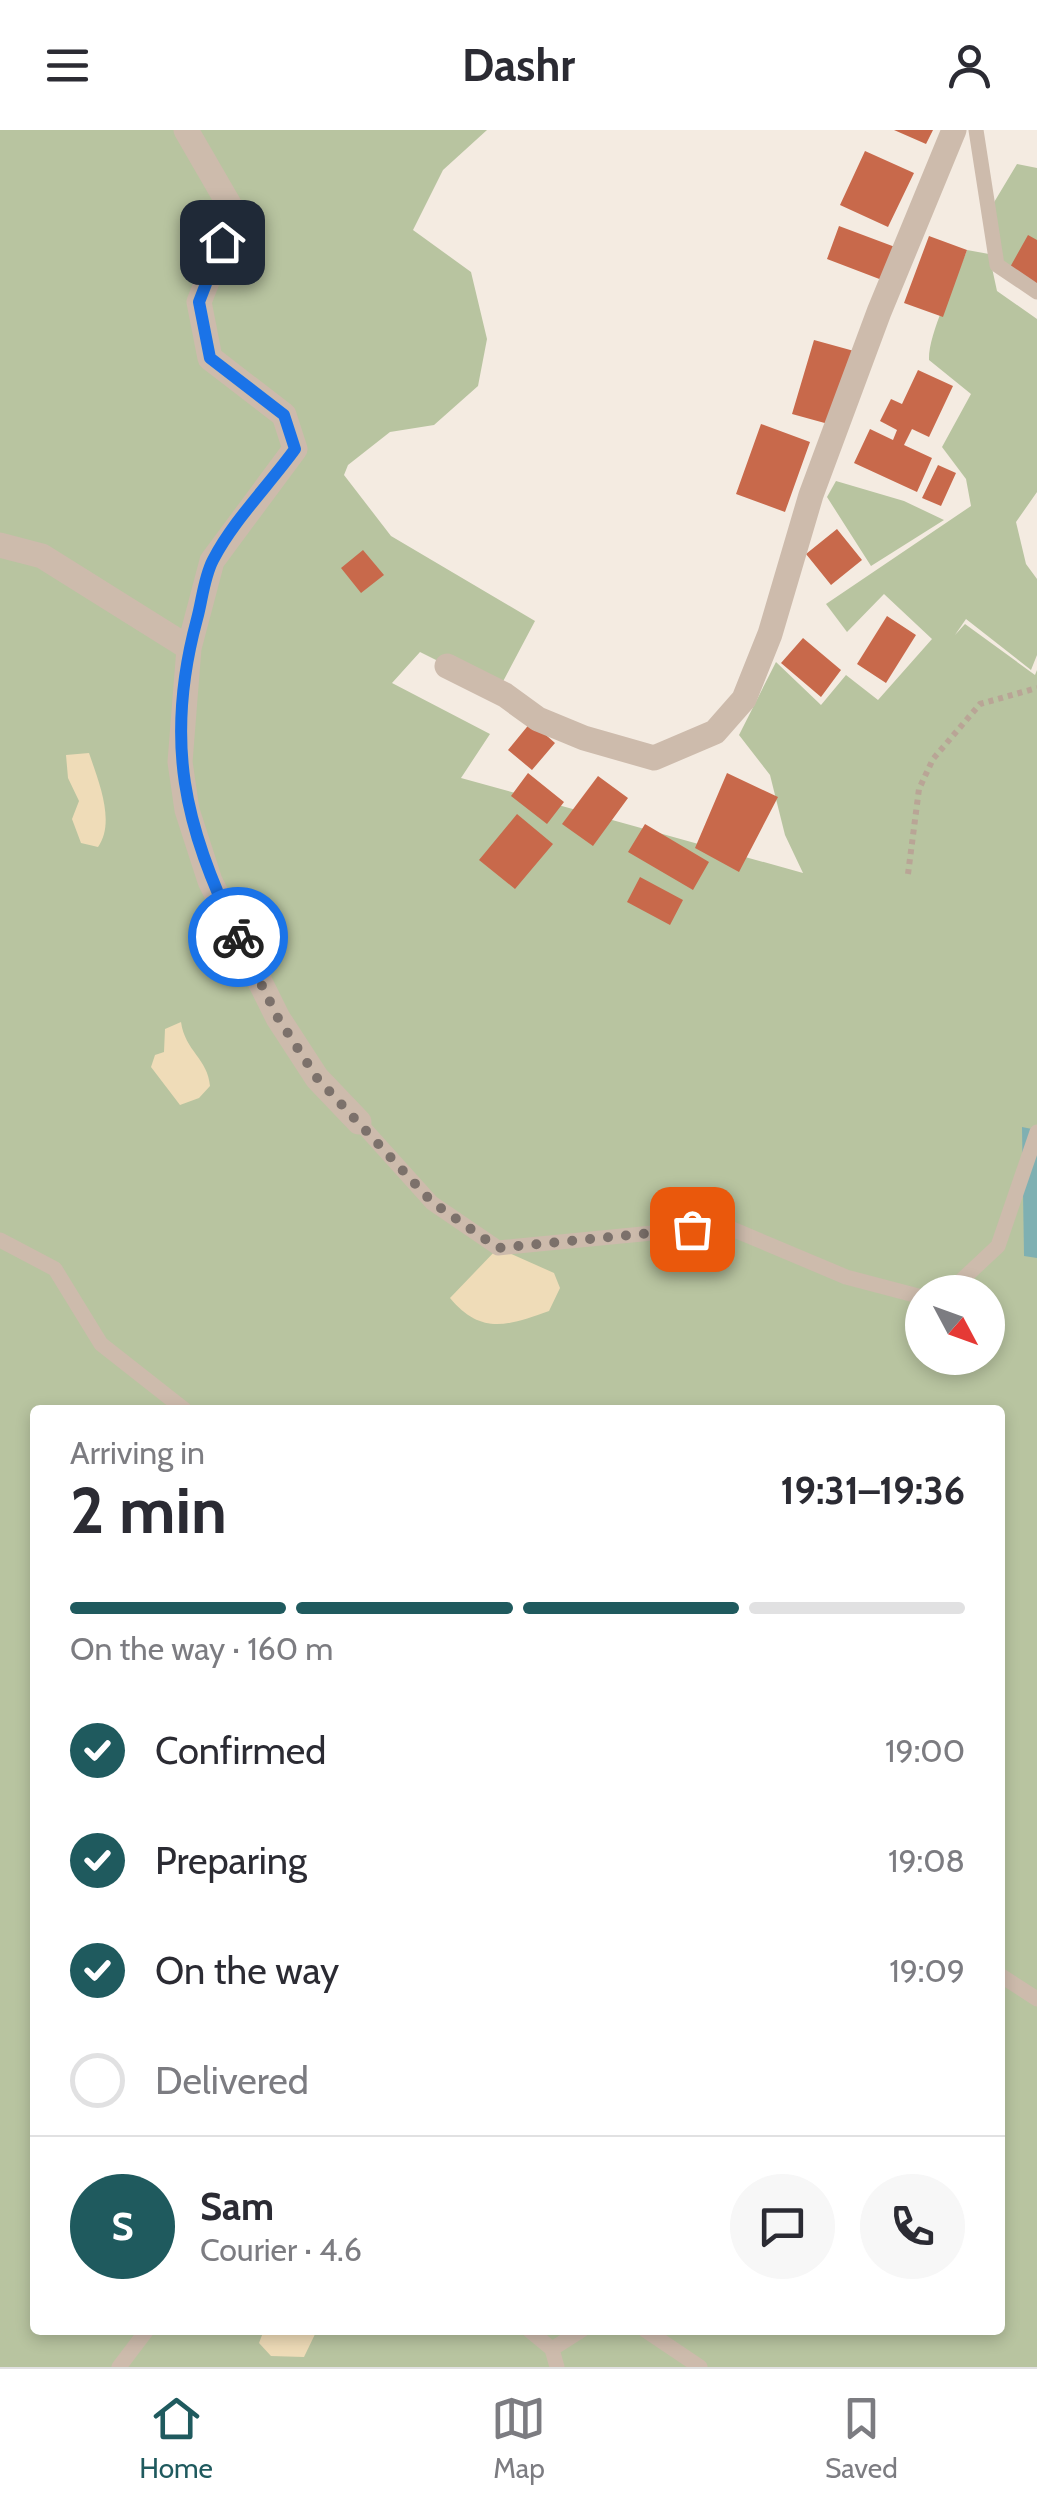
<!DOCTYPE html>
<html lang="en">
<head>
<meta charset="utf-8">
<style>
	:root { --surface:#fff; --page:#f7f7f7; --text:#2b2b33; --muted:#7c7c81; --line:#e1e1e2; --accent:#1f5a5e }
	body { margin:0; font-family:Cabin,sans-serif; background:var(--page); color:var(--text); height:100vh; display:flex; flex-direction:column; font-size:38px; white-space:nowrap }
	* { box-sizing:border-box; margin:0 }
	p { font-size:32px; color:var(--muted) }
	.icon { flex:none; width:55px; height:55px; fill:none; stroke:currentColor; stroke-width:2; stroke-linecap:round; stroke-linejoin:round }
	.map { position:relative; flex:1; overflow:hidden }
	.sheet { position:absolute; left:30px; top:1275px; width:975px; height:930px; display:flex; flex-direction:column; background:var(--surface); border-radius:10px; box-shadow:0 5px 15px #0003 }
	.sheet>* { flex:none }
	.needle { width:65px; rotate:131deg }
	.controls { position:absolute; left:905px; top:1145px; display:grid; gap:20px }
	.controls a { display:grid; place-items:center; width:100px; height:100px; border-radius:50%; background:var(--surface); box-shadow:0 5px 15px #0003; font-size:50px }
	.pin { position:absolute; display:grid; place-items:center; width:85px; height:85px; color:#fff; margin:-42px; border-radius:20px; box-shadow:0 5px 15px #0006 }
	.courier { position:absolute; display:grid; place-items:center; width:100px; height:100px; margin:-50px; border:8px solid #1a73e8; border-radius:50%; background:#fff; color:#222; box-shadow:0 2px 12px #0007 }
	.overview em { font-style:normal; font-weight:700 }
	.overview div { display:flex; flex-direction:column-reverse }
	.overview { display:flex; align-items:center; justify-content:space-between; height:170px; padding:0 40px }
	h1 { font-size:65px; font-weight:700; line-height:75px }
	.bar { display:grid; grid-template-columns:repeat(4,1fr); gap:15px 10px; align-content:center; height:120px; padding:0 40px }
	.bar i { height:12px; border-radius:8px; background:var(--line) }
	.bar .current { background:var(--accent) }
	.bar p { grid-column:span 4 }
	.line { display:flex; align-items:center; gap:25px; padding:0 40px; border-top:2px solid var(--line) }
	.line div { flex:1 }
	.round { display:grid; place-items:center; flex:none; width:105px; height:105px; border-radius:52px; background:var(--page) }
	ol { padding:0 40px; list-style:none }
	li { display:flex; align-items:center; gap:30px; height:110px }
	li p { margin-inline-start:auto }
	li .icon { padding:10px; border-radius:50%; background:var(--accent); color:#fff; stroke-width:4 }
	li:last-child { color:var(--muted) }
	li i { width:55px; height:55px; border:5px solid var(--line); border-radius:50% }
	header { display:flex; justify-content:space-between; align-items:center; height:130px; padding:0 40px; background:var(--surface); font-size:45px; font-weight:700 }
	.tab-bar { display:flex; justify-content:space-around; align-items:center; height:140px; border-top:2px solid var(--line); background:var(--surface); font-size:28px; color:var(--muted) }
	.tab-bar a { display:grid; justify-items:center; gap:5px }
	.tab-bar .current { color:var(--accent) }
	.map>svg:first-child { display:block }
	.green { fill:#b8c4a0; fill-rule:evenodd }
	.sand { fill:#efdcb8 }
	.water { fill:#7fb0b2 }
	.building { fill:#c8694b }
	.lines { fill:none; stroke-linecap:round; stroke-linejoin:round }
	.path { stroke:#b9a596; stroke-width:6; stroke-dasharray:5 5; stroke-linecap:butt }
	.service { stroke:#cdbbac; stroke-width:15 }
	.minor { stroke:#cdbbac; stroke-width:25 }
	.done { stroke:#7c716b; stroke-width:10; stroke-dasharray:0 18 }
	.route { stroke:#1a73e8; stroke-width:12 }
</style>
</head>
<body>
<header><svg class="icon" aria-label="menu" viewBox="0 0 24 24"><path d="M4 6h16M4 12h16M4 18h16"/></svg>Dashr<svg class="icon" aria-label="person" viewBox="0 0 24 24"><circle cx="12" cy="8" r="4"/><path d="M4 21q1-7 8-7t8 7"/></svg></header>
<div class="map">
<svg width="1037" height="2237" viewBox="0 0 1037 2237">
	<rect width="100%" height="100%" fill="#f4ebe1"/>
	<!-- green -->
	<path class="green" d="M0,0h487l-44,40 -30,60 58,42 16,67 -9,47 -44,39 -44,7 -42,33 -4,10 47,61 144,85 -37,70 -78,-39 -28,31 98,51 -29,44 342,95 -18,-38 -15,-60 -31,-40 37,-73 45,43 25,-30 32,25 54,-61 -48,-45 -37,38 -21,-28 145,-98 -5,-27 -24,-32 29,-53 -42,-34c-1,-27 27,-80 38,-110l22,4 8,37 40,28v173l-21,30 10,42 11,15v76l-6,15 -65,-51 -11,16 10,-11 70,51 2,-5v1697h-1037zM922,1162h66v66h-66zM35,1280h965v920h-965z
		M1017,34l20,4v117l-40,-20 -4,-61z
		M836,351l68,20 40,19 -73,46 -44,-69z"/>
	<!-- sand -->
	<path class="sand" d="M89,623c9,27 27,69 9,94l-17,-4 -9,-24 7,-18 -11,-23 -2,-23z
		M181,892c4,29 27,37 29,64l-11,12 -19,7 -29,-38 4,-12 9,-3 1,-23z
		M498,1118l56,25 6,15 -11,23c-42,15 -68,24 -99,-13z
		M264,2200h53l-13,27 -33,-1 -12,-13z"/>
	<!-- water -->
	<path class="water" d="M1022,997l15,3v128l-13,-2z"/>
	<!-- building -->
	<path class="building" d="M894,0h39l-7,14z
		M865,21l49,22 -26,54 -48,-22z
		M839,96l56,21 -13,33 -55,-21z
		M1028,105l9,5v44l-28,-15z
		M929,106l38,14 -24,67 -39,-14z
		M814,210l40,11 -22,74 -40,-11z
		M918,240l35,16 -24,51 -17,-8 -8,16 28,13 -15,34 -63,-29 16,-34 23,11 4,-10 -17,-9 11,-22 11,5z
		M761,294l49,18 -25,70 -49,-18z
		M938,335l18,8 -15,33 -19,-8z
		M837,399l25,31 -31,25 -25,-31z
		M363,420l21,25 -23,18 -20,-25z
		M887,486l29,19 -30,48 -29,-19z
		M803,508l38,32 -20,27 -40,-34z
		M531,592l24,21 -23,27 -24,-20z
		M528,643l36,29 -17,22 -36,-28z
		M727,643l51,24 -39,75 -44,-24z
		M598,646l30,22 -35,48 -31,-22z
		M517,684l36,30 -38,45 -36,-29z
		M645,694l64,38 -16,28 -65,-38z
		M640,747l43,23 -13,25 -43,-23z"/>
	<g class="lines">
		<!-- path -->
		<path class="path" d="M908,744l11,-85 14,-30 47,-55 57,-16"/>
		<!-- service -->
		<path class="service" d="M976,0l21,135 40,27
			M359,992l73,81 66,45 227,-22 121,51 76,20
			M0,1110l55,29 46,75 84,66
			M949,1162l49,-46 39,-114
			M1000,1845l37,24
			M529,2200l23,19 5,18
			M645,2200l55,37
			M552,2219l30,-19
			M119,2237l28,-37"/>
		<!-- minor -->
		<path class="minor" d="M186,0l48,83 -35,89 11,56 74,57 11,34 -83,112 -23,87 -9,114 7,48 23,71 68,137 39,60 42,44
			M0,415l42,11 147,92
			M447,536l58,29 33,24 46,19 70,20 61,-26 29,-33 26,-65 41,-139 68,-183 75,-182"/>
	</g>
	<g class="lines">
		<!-- done -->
		<path class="done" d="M238,807l40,81 39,60 115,124 66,46 194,-19"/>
		<!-- route -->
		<path class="route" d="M222,112l-23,60 11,56 74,57 11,34c-26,36 -62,72 -82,111 -9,17 -11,41 -16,59 -33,122 -13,208 41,318"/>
	</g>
</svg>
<div class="controls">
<a><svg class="needle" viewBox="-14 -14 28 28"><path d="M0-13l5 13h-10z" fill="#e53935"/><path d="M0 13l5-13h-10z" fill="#7c7c81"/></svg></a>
</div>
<div class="pin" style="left:692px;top:1099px;background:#ea580c"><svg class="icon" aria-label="bag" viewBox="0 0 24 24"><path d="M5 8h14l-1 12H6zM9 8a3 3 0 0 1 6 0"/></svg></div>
<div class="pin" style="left:222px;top:112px;background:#1f2937"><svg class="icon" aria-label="home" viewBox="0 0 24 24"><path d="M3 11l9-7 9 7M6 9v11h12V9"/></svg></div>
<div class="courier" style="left:238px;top:807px"><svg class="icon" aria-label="bike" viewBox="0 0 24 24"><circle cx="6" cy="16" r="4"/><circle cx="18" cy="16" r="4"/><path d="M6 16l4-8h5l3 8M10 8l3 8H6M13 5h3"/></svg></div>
<section class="sheet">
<div class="overview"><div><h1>2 min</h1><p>Arriving in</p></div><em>19:31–19:36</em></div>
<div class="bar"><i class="current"></i><i class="current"></i><i class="current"></i><i></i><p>On the way · 160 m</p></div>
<ol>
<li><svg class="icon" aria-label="check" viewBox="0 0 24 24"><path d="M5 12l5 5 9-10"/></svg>Confirmed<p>19:00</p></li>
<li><svg class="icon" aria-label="check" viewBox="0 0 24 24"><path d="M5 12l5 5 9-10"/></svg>Preparing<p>19:08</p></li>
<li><svg class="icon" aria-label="check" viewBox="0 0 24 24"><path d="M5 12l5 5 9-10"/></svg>On the way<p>19:09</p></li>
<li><i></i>Delivered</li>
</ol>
<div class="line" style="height:180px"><b class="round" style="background:var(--accent);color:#fff">S</b><div><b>Sam</b><p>Courier · 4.6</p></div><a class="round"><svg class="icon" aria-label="chat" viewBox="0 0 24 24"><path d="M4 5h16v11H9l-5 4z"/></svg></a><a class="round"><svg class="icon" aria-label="phone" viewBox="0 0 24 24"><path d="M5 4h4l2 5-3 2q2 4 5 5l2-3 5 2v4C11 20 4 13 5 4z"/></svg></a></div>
</section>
</div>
<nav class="tab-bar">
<a class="current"><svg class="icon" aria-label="home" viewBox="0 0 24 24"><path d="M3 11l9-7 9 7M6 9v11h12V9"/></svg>Home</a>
<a><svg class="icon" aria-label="map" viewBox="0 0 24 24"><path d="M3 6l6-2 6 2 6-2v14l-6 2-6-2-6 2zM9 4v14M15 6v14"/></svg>Map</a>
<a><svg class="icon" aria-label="saved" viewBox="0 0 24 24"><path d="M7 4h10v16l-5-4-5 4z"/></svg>Saved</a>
</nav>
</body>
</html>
